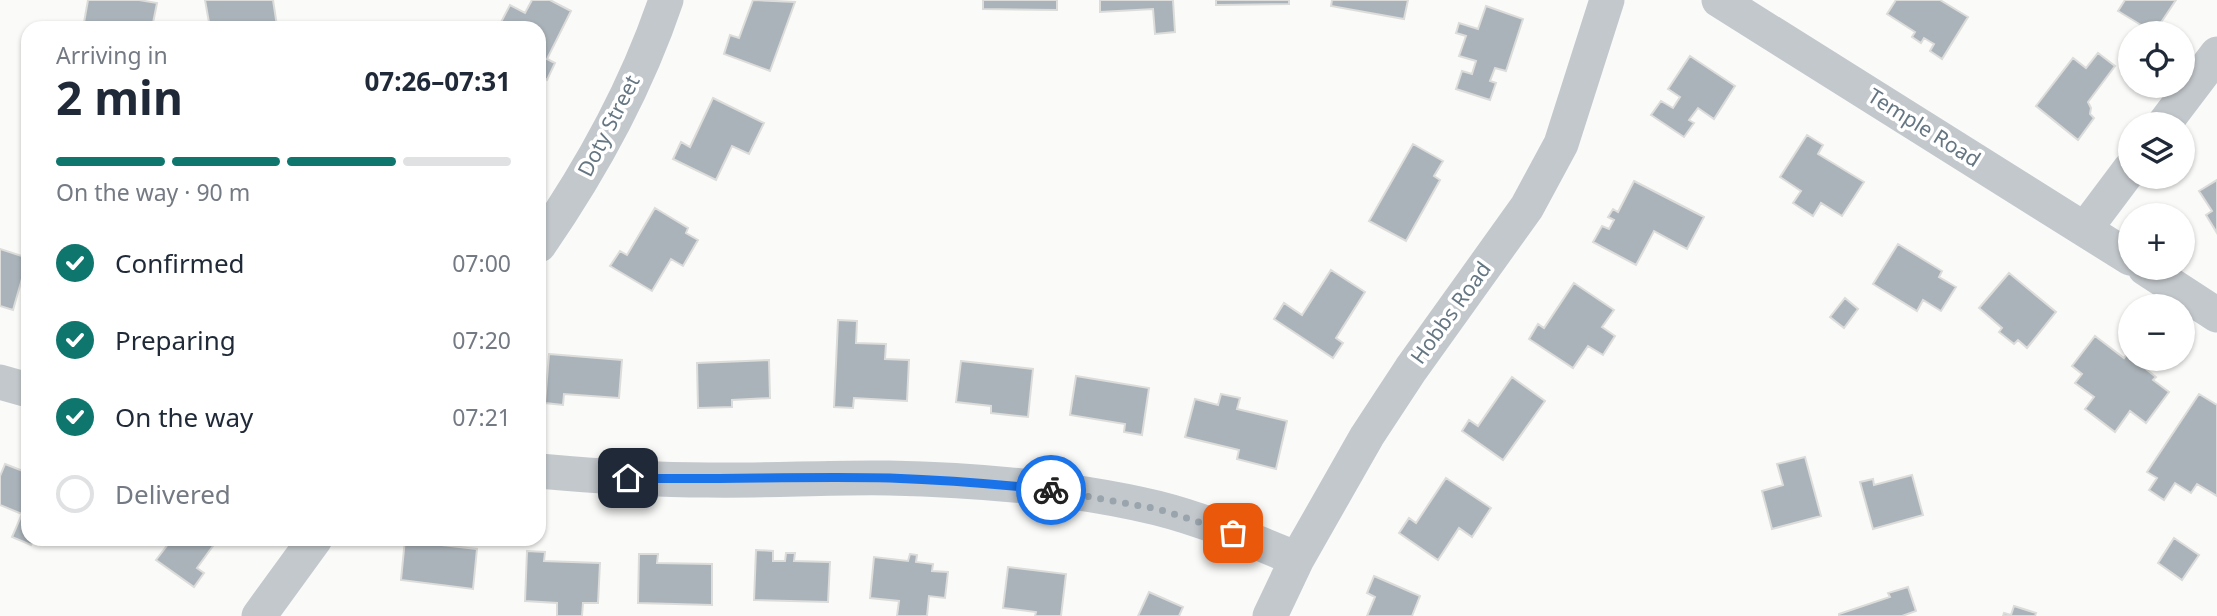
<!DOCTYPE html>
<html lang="en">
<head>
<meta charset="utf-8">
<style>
	:root { --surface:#fff; --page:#f2f2f3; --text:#1f2937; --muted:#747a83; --line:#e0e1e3; --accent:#0f766e }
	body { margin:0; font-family:"Noto Sans",sans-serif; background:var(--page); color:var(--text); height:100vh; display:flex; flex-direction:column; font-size:26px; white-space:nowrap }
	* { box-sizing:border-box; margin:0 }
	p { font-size:23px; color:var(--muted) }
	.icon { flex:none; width:38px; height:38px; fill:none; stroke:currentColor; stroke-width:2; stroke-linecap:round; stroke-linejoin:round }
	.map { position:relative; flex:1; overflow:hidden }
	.drawer { position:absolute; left:21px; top:21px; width:525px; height:525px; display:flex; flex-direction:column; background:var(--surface); border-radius:21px; box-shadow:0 2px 5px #0004 }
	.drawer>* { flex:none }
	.buttons { position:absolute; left:2118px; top:21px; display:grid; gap:14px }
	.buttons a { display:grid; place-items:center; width:77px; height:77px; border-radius:50%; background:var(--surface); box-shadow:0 2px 5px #0004; font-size:35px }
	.pin { position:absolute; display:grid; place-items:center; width:60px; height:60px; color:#fff; margin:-30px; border-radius:14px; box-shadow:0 4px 10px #0006 }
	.courier { position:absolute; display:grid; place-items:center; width:70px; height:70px; margin:-35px; border:5px solid #1a73e8; border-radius:50%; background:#fff; color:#222; box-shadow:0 2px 9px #0007 }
	.overview em { font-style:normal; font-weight:700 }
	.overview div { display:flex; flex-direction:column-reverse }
	.overview { display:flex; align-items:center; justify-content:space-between; height:119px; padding:0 35px }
	h1 { font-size:46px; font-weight:700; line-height:52px }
	.bar { display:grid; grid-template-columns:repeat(4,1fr); gap:10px 7px; align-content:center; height:84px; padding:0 35px }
	.bar i { height:9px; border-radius:5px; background:var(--line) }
	.bar .selected { background:var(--accent) }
	.bar p { grid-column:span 4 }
	ol { padding:0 35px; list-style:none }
	li { display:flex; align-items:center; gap:21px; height:77px }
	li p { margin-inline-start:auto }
	li .icon { padding:7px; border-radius:50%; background:var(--accent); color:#fff; stroke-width:4 }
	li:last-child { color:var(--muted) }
	li i { width:38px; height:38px; border:4px solid var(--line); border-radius:50% }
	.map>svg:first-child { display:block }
	.building { fill:#aab3b9; stroke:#dcdcda; stroke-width:2 }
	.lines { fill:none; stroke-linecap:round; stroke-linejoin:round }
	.street { stroke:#c3c8cc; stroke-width:35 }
	.done { stroke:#99a4ac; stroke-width:7; stroke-dasharray:0 12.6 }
	.route { stroke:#1a73e8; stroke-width:9 }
	.labels { text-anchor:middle; stroke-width:7; stroke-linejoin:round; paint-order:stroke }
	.street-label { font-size:21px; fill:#657683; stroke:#fff }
</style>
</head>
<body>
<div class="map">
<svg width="2217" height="616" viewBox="0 0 2217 616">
	<rect width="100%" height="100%" fill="#fafaf8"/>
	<!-- building -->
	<path class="building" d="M88,0h51l18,3 -5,25h-69z
		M205,0h68l4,26 -13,2h-54z
		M532,0h18l21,11 -24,48 8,4 -8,17 -8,-4v-48h-32l-7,-4 10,-19 15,8z
		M753,0l42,2 -25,69 -46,-17 6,-19 9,3z
		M983,0h74v10l-74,-1z
		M1100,0h73l2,32 -20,2 -2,-25 -53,3z
		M1216,0h73v4l-73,1z
		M1332,0h76l-4,19 -73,-13z
		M1896,0h44l28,17 -26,42 -12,-8 4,-7 -10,-6 -3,5 -9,-6 3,-5 -28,-18z
		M2125,0h51l-22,33 -36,-22z
		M1486,6l37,13 -17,52 -11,-3 -5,13 6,2 -6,17 -34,-11 6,-18 10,3 4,-13 -17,-5 7,-20 -10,-3 3,-10 19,6z
		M2098,53l17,13 -27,36 3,6 -1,6 4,4 -16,22 -42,-34 37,-48 13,10z
		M1690,56l45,30 -21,33 -16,-11 -9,12 5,3 -10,14 -33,-22 10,-14 12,7 7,-11 -12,-8z
		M713,98l51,25 -15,31 -17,-8 -16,34 -43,-21 8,-17 9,5z
		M1807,135l16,10 -5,9 46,28 -22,34 -21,-13 -8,13 -20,-13 8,-12 -21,-14z
		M1413,144l30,17 -9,15 6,4 -34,61 -37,-20z
		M2217,180v53l-11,-18 6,-4 -13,-20z
		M1634,181l70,36 -17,32 -33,-18 -18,34 -43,-23 9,-16 7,3 5,-9 -6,-3 5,-8 5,3z
		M655,208l33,20 -2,5 12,7 -15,26 -12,-7 -19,32 -42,-25 10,-15 7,4z
		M1898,244l44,27 -3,6 17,10 -15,24 -18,-11 -6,11 -44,-27z
		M0,249l28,9 -15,52 -13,-4z
		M1331,270l34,22 -29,46 7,5 -10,15 -59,-39 10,-16 18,12z
		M2009,273l47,39 -29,36 -9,-8 -4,4 -15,-12 3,-4 -23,-20z
		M1574,283l40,27 -12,17 13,9 -12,19 -15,-9 -15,22 -44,-29 9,-15 6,4z
		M1845,298l13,11 -14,19 -14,-11z
		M838,320l19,1 -1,22 30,1 -1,15 24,1 -2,41 -53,-3 -1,10 -19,-1z
		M2095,336l29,22 3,-4 29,23 -3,3 16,12 -23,31 -16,-12 -15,21 -30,-23 9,-12 -19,-14 7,-9 -10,-8z
		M549,354l73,6 -3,38 -55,-4 -1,11 -18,-2z
		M769,360l1,38 -38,2v7l-34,1 -1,-45z
		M961,361l72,8 -5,48 -37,-4v-7l-35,-4z
		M1076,376l73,12 -7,47 -18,-3 1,-8 -55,-9z
		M1512,377l33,24 -42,59 -41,-29 7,-11 9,6z
		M1221,394l19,4 -3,11 50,12 -11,48 -39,-10 2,-9 -54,-13 10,-38 23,6z
		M2199,394l18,11v91l-20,-12 -6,9 -16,-10 -11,17 -15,-10 8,-12 -10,-6z
		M1805,457l16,59 -49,13 -10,-38 21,-6 -6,-21z
		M5,464l23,9v66h6l-3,6 -19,-8 10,-23 -22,-9v-29z
		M1912,475l11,40 -50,14 -13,-47 13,-3 1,6z
		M1446,478l45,30 -19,29 -13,-9 -21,32 -39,-27 10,-15 7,5z
		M2174,538l25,17 -17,25 -24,-17z
		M172,539h46l-21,29 7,5 -10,14 -38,-27z
		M405,539h19l-1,4 54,6 -4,40 -72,-9z
		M756,550l17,1v10h12l1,-8h9l-1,8 36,1 -2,40 -74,-2z
		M527,551l18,1 -1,9 56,2 -2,40h-15l-1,13h-25v-13l-32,-2z
		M639,554h19l-1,9 55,1v41l-74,-2z
		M910,554l7,1 -1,7 17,2 -1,7 16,1 -3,26 -16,-2 -2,20h-30l2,-15 -29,-3 4,-41 34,4z
		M1008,567l58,7 -5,42h-26l1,-4 -33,-4z
		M1374,576l46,20 -8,20h-45l8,-19 -8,-4z
		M1908,587l8,24 -14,5h-63v-2l51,-17 -2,-4z
		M1149,592l34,15 -4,9h-41z
		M2014,606l22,7 -1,3h-32l1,-3 7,2z"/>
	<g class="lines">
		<!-- street -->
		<path class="street" d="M1719,0l411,258
			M2164,124l53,-70
			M2085,229l45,-60
			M539,245c52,-75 98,-159 127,-245
			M2145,268l72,47
			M0,382l28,8
			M539,471c56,5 113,9 169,9 60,1 121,-3 181,-2 89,2 181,9 268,30 48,12 94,32 140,51
			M259,616l56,-77
			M1270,616l27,-57 70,-123 44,-67 116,-162 34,-63 46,-144"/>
	</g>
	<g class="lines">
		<!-- done -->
		<path class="done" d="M1051,490l107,19 75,24"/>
		<!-- route -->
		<path class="route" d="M628,478c88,2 175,-2 262,0 54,2 107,6 161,12"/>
	</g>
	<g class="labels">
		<!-- street labels -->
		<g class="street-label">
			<text transform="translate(609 126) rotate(-63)" y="7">Doty Street</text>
			<text transform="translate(1924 128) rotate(32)" y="7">Temple Road</text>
			<text transform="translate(1451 313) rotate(-54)" y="7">Hobbs Road</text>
		</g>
	</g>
</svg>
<div class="buttons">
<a><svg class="icon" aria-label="locate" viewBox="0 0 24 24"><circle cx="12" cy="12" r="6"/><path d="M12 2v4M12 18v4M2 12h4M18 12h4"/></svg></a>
<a><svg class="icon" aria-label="layers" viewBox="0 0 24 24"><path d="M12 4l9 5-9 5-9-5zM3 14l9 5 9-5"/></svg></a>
<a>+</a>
<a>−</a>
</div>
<div class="pin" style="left:1233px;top:533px;background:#ea580c"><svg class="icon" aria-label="bag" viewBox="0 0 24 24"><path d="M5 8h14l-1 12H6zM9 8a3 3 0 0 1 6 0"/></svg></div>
<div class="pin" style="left:628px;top:478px;background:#1f2937"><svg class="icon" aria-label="home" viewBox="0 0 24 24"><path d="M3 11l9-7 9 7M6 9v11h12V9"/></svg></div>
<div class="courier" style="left:1051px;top:490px"><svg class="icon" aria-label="bike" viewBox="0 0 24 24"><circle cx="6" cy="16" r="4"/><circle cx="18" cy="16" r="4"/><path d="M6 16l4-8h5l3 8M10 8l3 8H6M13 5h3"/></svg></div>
<section class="drawer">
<div class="overview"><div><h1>2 min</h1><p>Arriving in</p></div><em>07:26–07:31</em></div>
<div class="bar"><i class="selected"></i><i class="selected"></i><i class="selected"></i><i></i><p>On the way · 90 m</p></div>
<ol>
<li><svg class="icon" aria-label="check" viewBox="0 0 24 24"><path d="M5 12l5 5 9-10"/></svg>Confirmed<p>07:00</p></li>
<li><svg class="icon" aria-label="check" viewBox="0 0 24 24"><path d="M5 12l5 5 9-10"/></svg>Preparing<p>07:20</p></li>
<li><svg class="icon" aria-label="check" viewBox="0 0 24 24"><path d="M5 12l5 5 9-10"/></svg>On the way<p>07:21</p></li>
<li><i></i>Delivered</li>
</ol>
</section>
</div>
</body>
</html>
